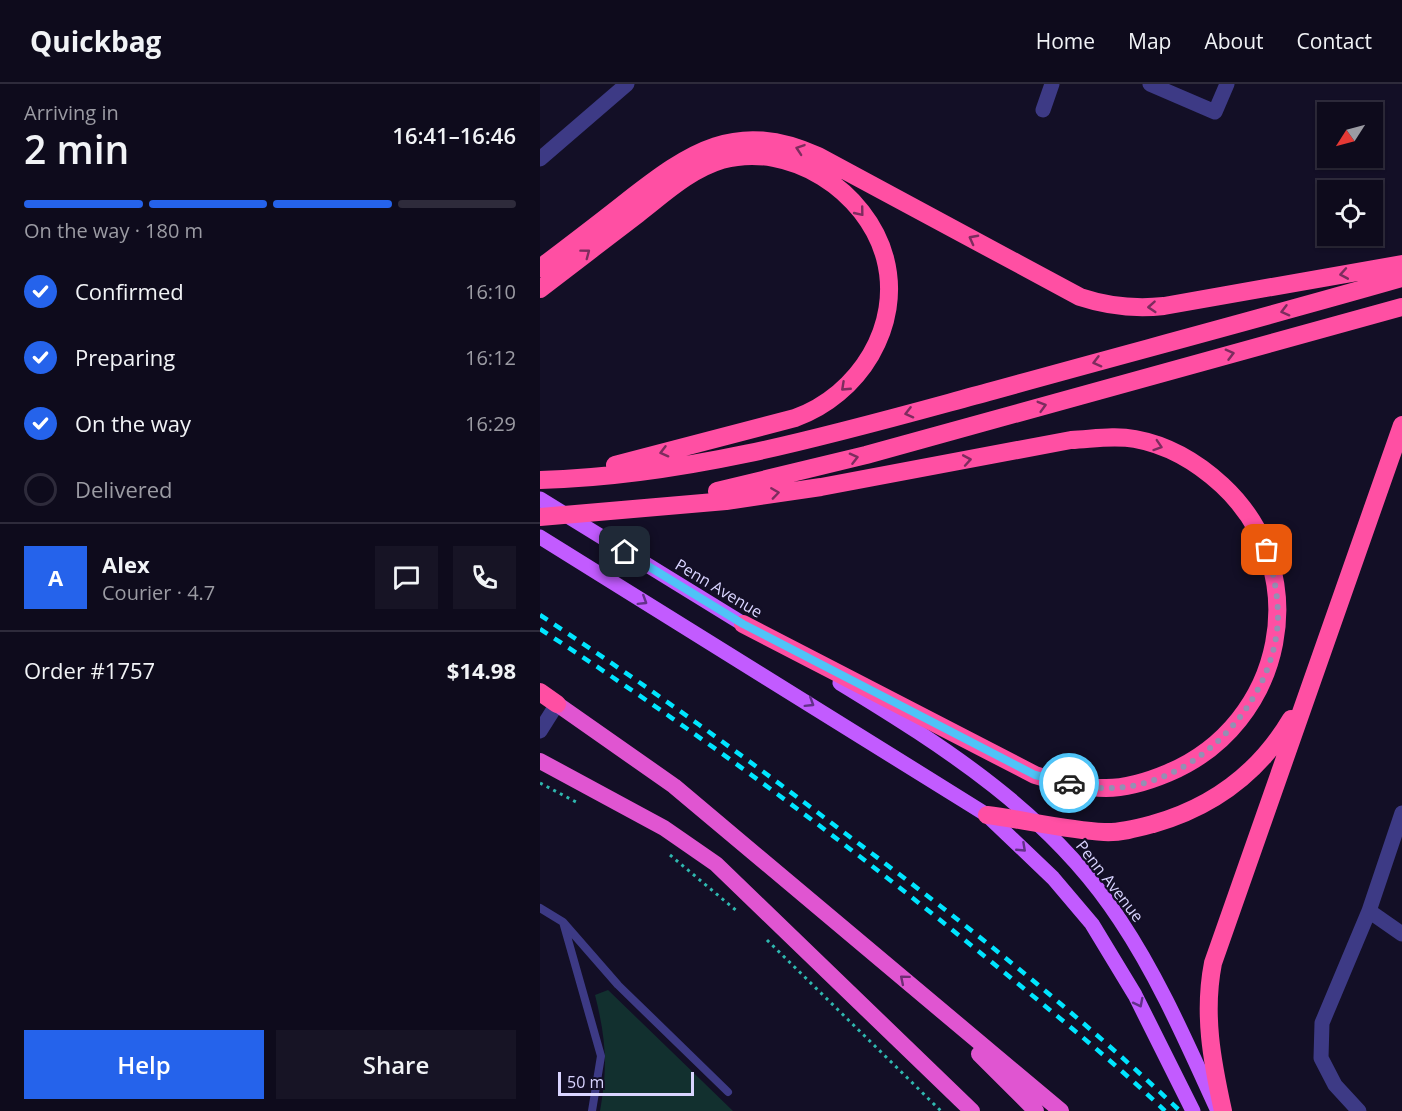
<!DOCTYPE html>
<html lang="en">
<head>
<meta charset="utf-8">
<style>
	:root { --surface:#0e0b1c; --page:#171425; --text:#f1f3f6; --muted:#9b9ba3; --line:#2e2b3b; --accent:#2563eb }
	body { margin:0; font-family:"Open Sans",sans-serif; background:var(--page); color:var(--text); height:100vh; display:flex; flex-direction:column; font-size:22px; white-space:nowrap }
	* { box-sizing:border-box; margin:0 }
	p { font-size:20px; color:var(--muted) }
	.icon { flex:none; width:33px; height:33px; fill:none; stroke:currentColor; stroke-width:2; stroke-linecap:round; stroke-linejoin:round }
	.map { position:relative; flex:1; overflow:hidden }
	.sheet { display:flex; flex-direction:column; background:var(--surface); width:540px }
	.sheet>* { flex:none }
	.needle { width:39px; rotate:234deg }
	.controls { position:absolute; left:777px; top:18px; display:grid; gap:12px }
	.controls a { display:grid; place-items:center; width:66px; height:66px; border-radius:0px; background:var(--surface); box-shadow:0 2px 4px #0004,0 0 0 2px var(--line); font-size:30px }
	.scale { position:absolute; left:18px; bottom:15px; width:136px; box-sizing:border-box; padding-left:6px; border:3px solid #d9d4ff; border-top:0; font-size:16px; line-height:21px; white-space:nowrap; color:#d9d4ff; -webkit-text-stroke:4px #130f26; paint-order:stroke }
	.pin { position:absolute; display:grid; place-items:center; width:51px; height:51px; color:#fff; margin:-26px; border-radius:12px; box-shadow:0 3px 9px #0006 }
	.courier { position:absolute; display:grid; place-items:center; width:60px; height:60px; margin:-30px; border:4px solid #4fc3f7; border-radius:50%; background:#fff; color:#222; box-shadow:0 2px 8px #0007 }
	.overview em { font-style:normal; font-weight:600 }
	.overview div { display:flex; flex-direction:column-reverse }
	.overview { display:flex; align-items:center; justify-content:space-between; height:102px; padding:0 24px }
	h1 { font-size:39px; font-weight:600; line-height:45px }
	.bar { display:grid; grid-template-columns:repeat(4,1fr); gap:9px 6px; align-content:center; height:72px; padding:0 24px }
	.bar i { height:8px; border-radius:4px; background:var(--line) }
	.bar .on { background:var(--accent) }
	.bar p { grid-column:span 4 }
	.line { display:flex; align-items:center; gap:15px; padding:0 24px; border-top:2px solid var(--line) }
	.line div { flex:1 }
	.round { display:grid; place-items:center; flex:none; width:63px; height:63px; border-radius:0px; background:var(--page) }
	ol { padding:0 24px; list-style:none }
	li { display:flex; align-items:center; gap:18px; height:66px }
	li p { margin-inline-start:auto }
	li .icon { padding:6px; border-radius:50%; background:var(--accent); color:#fff; stroke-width:4 }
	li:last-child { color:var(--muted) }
	li i { width:33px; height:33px; border:3px solid var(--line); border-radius:50% }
	.button { display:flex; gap:12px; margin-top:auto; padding:12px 24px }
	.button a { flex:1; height:69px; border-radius:0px; background:var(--accent); color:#fff; font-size:24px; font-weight:600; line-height:69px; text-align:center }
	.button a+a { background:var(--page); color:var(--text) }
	header { display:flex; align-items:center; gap:36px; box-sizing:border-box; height:84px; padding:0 30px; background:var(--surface); border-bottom:2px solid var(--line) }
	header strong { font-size:28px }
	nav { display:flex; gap:33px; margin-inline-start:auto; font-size:21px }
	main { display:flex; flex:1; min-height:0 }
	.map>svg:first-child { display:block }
	.green { fill:#12302f }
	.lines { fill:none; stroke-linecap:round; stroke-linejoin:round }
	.path { stroke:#2fb8b0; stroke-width:3; stroke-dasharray:3 4.5; stroke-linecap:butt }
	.service { stroke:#3d3a85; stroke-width:8 }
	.minor { stroke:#3d3a85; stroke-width:15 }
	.primary { stroke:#c25bff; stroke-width:15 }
	.trunk { stroke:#e055d1; stroke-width:16 }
	.motorway { stroke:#ff4fa3; stroke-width:18 }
	.rail { stroke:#00e5ff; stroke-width:4.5; stroke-dasharray:9 8; stroke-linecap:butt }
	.oneway { stroke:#7d2c5e }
	.oneway2 { stroke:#623188 }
	.oneway3 { stroke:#6f2e73 }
	.done { stroke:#948fb3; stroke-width:6; stroke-dasharray:0 10.8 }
	.route { stroke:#4fc3f7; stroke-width:8 }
	.labels { text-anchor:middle; stroke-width:4.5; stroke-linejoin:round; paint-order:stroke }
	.street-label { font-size:16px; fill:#d9d4ff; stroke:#130f26 }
</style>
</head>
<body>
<header>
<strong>Quickbag</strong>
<nav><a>Home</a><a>Map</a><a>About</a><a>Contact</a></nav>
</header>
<main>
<section class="sheet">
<div class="overview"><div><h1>2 min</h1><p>Arriving in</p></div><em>16:41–16:46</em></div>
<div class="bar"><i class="on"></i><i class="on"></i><i class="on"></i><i></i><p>On the way · 180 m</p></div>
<ol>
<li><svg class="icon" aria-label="check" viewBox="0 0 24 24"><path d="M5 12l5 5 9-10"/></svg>Confirmed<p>16:10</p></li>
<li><svg class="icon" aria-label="check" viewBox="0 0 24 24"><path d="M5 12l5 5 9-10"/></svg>Preparing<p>16:12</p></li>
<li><svg class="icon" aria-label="check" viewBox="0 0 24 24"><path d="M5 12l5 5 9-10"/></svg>On the way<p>16:29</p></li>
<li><i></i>Delivered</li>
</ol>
<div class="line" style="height:108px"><b class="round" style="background:var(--accent);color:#fff">A</b><div><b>Alex</b><p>Courier · 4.7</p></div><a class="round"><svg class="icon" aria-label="chat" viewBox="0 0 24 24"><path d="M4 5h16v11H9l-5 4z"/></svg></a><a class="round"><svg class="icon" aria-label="phone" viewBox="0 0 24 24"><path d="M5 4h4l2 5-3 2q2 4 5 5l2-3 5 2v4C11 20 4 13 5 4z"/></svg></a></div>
<div class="line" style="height:78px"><div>Order #1757</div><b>$14.98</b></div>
<div class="button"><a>Help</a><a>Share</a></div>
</section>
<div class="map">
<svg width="862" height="1027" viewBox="0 0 862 1027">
	<rect width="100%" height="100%" fill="#130f26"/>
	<!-- green -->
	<path class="green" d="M68,906l125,121h-133c8,-45 6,-72 -5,-116z"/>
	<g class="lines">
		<!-- path -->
		<path class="path" d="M0,699l38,20
			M130,771l68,57
			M227,856l174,171"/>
		<!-- service -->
		<path class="service" d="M0,824l23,14 38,134 -9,55
			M23,838l55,63 110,107"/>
		<!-- minor -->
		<path class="minor" d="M610,0l65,28 12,-28
			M503,26l9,-26
			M0,75l87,-75
			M0,647l17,-27
			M829,827l33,23
			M819,1027l-24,-26 -14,-27 1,-35 47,-112 33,-98"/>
		<!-- primary -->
		<path class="primary" d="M0,415l213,131
			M0,453l447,278 66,63 39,46 43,71 58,116
			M300,599c105,64 212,132 280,237 40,60 68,126 98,191"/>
		<!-- trunk -->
		<path class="trunk" d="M17,620l117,82 387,325
			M0,677l124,67 52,36 256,247
			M439,970l57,57"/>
		<!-- motorway -->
		<path class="motorway" d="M0,184c29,-22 58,-44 87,-67 63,-49 109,-82 191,-45l262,141c27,9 56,12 84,9l238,-42
			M0,205c33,-25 65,-50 98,-75 26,-20 51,-44 84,-54 68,-19 145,31 163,98 18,68 -26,137 -90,160l-180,47
			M0,396c154,-4 304,-49 452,-89 137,-38 274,-74 410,-113
			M177,407l149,-36 536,-148
			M0,433l186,-16 95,-14 250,-47c22,-1 43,-5 64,-1 33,6 62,23 87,46 94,87 63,239 -54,288 -19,8 -42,15 -62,15 -24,0 -49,-6 -71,-13l-292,-151
			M0,608l17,12
			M447,731c39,5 78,15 117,17 16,1 34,-4 49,-8 60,-17 106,-51 138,-105
			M683,1027c-11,-50 -20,-97 -10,-148l189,-538"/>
		<!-- rail -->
		<path class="rail" d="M0,531c102,67 201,139 298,213 118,88 235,181 342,283
			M0,545c160,104 313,218 460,340 56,46 113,92 165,142"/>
	</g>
	<!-- one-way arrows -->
	<defs><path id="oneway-chevron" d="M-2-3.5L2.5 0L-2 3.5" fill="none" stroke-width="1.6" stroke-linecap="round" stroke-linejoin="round" transform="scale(1.5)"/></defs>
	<g class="oneway">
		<use href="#oneway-chevron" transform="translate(260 65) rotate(-161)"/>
		<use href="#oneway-chevron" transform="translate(320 128) rotate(51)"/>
		<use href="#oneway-chevron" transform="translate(433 155) rotate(-152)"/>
		<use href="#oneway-chevron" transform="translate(46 169) rotate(-37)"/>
		<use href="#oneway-chevron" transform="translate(804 190) rotate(170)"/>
		<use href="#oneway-chevron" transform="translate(612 223) rotate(176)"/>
		<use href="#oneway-chevron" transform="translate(745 227) rotate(165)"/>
		<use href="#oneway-chevron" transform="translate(690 270) rotate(-15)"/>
		<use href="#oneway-chevron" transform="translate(557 278) rotate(165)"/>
		<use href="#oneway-chevron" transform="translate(305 303) rotate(137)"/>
		<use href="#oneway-chevron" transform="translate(502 322) rotate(-16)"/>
		<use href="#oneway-chevron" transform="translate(369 329) rotate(166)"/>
		<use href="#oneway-chevron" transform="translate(618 362) rotate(18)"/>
		<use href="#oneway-chevron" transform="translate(124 368) rotate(165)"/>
		<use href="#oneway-chevron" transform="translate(314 374) rotate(-14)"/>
		<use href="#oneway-chevron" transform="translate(427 376) rotate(-10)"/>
		<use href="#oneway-chevron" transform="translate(235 409) rotate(-8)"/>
	</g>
	<g class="oneway2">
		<use href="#oneway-chevron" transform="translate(103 517) rotate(32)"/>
		<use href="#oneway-chevron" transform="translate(270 619) rotate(32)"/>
		<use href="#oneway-chevron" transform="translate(482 764) rotate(43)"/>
		<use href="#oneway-chevron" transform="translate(599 919) rotate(63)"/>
	</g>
	<use class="oneway3" href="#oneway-chevron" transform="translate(364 895) rotate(-140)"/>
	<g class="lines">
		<!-- done -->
		<path class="done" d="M529,699c11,2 24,5 36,5 88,2 171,-85 173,-171 0,-23 -5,-45 -11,-67"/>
		<!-- route -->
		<path class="route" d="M85,468l118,72 292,151 34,8"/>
	</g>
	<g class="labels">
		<!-- street labels -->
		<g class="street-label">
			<text transform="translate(179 504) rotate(31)" y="6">Penn Avenue</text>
			<text transform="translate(570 797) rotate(52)" y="6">Penn Avenue</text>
		</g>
	</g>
</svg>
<div class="controls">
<a><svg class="needle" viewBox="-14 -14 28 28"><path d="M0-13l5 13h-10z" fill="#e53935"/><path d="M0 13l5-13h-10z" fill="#9b9ba3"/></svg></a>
<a><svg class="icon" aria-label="locate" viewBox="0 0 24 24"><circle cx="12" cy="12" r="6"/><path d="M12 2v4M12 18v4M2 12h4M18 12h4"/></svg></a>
</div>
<div class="scale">50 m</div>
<div class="pin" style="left:727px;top:466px;background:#ea580c"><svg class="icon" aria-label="bag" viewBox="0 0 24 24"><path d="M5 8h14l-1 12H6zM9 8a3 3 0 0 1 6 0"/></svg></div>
<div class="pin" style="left:85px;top:468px;background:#1f2937"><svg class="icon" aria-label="home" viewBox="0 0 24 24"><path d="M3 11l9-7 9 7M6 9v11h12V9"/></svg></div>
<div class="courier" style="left:529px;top:699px"><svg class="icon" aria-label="car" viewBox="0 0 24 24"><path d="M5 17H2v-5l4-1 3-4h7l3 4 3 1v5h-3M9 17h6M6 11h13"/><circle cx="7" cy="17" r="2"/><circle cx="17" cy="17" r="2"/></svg></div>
</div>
</main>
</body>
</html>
